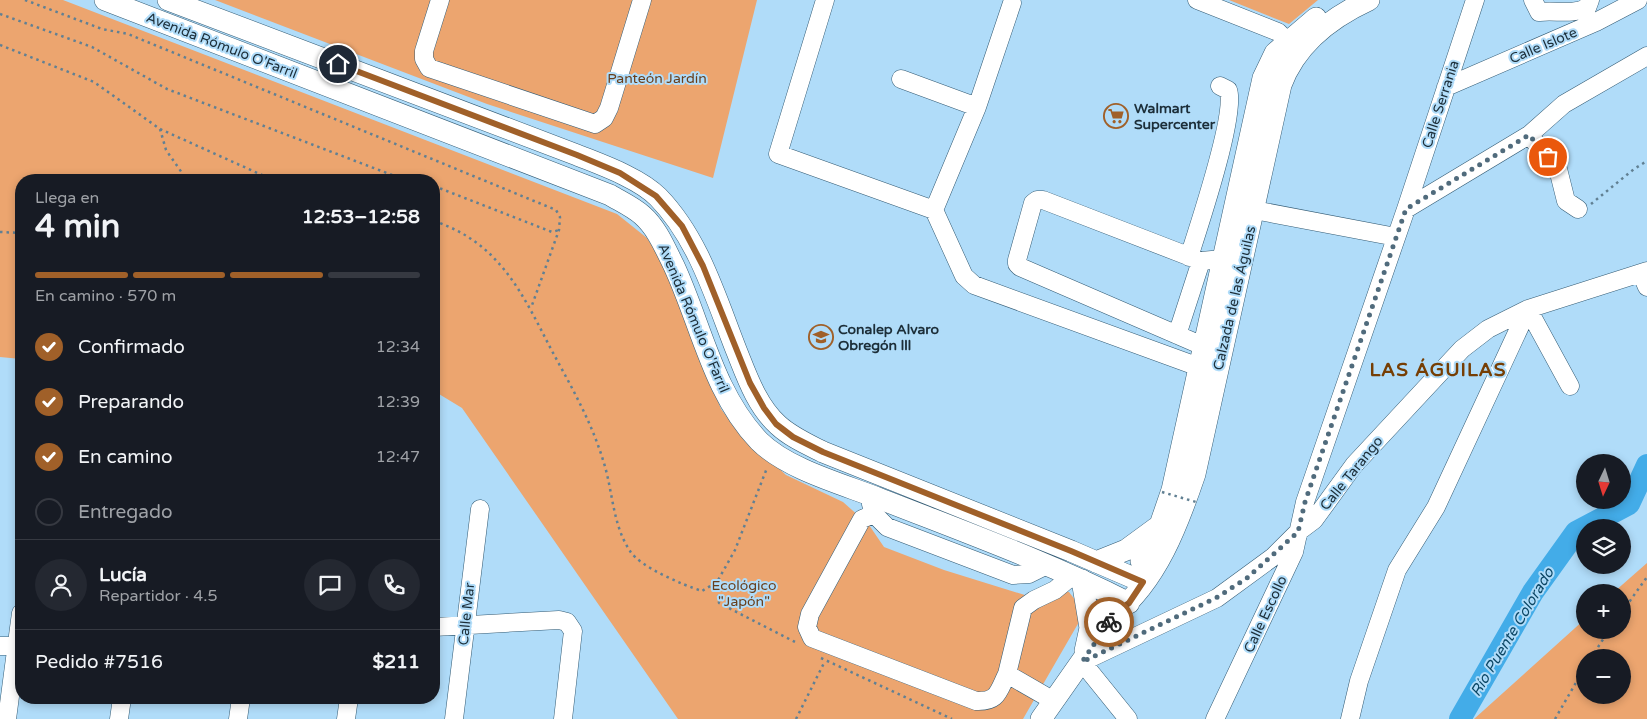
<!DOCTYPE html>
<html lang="es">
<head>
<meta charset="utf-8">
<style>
	:root { --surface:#171b24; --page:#242831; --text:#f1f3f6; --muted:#9ea1a6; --line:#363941; --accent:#a06029 }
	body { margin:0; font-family:"Varela Round",sans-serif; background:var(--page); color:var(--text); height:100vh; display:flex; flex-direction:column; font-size:19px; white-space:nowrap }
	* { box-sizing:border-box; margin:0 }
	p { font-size:16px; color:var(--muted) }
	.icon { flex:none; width:28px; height:28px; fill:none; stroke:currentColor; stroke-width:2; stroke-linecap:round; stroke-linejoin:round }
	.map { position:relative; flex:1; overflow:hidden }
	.details { position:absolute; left:15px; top:174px; width:425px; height:530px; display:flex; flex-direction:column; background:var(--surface); border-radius:20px; box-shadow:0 2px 8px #0003 }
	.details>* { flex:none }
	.needle { width:32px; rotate:184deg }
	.controls { position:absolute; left:1576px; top:454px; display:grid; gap:10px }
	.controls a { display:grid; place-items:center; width:55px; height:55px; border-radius:50%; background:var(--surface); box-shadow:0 2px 8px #0003; font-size:25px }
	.pin { position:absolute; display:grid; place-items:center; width:42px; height:42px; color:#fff; margin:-21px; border:2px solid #fff; border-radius:50%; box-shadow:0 1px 5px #0007 }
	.courier { position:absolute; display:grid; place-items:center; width:50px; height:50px; margin:-25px; border:4px solid #a06029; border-radius:50%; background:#fff; color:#222; box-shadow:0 1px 6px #0007 }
	.overview em { font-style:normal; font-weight:700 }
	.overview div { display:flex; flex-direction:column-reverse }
	.overview { display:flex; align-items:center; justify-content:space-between; height:85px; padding:0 20px }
	h1 { font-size:32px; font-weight:700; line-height:38px }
	.bar { display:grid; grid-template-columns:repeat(4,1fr); gap:8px 5px; align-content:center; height:60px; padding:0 20px }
	.bar i { height:6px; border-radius:4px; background:var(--line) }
	.bar .current { background:var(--accent) }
	.bar p { grid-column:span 4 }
	.line { display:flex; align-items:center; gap:12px; padding:0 20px; border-top:1px solid var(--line) }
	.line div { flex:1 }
	.round { display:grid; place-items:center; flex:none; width:52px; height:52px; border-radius:26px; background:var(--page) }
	ol { padding:0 20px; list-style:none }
	li { display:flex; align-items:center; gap:15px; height:55px }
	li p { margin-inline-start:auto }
	li .icon { padding:5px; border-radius:50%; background:var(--accent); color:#fff; stroke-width:4 }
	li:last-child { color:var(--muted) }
	li i { width:28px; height:28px; border:2px solid var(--line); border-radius:50% }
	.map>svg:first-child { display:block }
	.green { fill:#eca56f; fill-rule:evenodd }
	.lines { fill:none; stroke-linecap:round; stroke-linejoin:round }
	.river { stroke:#43ace8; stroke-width:22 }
	.minor-casing { stroke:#335b74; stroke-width:19 }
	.major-casing { stroke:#335b74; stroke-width:22 }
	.path { stroke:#618093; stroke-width:2.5; stroke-dasharray:2.5 4; stroke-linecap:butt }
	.minor { stroke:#fff; stroke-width:18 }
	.major { stroke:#fff; stroke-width:21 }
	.path-bridge { stroke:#618093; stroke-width:2.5; stroke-dasharray:2.5 4; stroke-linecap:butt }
	.done { stroke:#506b7c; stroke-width:5; stroke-dasharray:0 9 }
	.route { stroke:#a06029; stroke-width:6 }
	.labels { text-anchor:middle; stroke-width:4; stroke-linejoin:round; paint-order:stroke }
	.street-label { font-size:14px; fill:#1c2e39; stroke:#b0dcf9 }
	.park-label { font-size:14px; fill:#683e1b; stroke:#b0dcf9 }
	.poi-label { font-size:14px; font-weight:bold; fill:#1c2e39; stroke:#b0dcf9; text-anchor:start }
	.water-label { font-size:15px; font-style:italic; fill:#0b4664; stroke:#b0dcf9 }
	.district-label { font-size:19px; font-weight:bold; letter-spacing:1px; fill:#763e04; stroke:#b0dcf9 }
</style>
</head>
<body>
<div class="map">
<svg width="1647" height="719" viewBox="0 0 1647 719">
	<rect width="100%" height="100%" fill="#b0dcf9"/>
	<!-- green -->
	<path class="green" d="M0,0h63l554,214 30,24 16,24 58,147 16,21 49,45 57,27 26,23 15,22 60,23 84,26 24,-9 17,5 10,13v17l-56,97h-345l-216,-311 -28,-17v-211h-413v179l-21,-2z
		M215,0h542l-44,178 -226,-74z
		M1229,0h89l-29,24z
		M1647,563v156h-173l111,-100v11h37v-38h-8zM1585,658h37v37h-37z"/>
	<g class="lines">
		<!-- river -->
		<path class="river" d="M1460,719l73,-127 43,-60 53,-28 18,-39"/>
		<defs>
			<path id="minor" d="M440,0l-16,51v8l5,9 166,56 9,-6 5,-10 33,-108
				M825,0l-47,154 156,56 30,66 10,9 225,82
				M1197,0l81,32 18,18
				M1533,0l6,12c17,-2 32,3 48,-4l3,-8
				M901,79l76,28
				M1446,87l150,-65 42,-22
				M1529,135l29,34 8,32 12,8
				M1406,209l123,-74 35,-31 83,-48
				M934,210l43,-103 35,-104
				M1254,210l142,27
				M1189,257c9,-28 48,-145 39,-167l-8,-4
				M1641,273l6,14
				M1528,309l42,77
				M1177,335l24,-74
				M1203,346l-183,-79 -3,-3v-4l16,-57 4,-3h6l158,61 22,-2
				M871,504l3,10 13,13 126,48 16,-1 18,-9
				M874,514l-12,5 -52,95 -3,13 5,11 164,63c22,1 22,-9 31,-27l47,27
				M434,627l125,-7 8,2 6,9 -10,88
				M0,646l21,-1
				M1007,674l16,-66 11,-8 21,-10 17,-14
				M7,719l14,-106
				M119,719l3,-21
				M238,719l3,-21
				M346,719l3,-21
				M454,719l26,-210
				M1128,719l-46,-57 135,-64 56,-41 25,-25 16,-12 40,-55 108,-116 26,-20 40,-20 119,-38
				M1215,719l79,-167 11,-50 101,-293 69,-209
				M1350,719l9,-38 38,-111 39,-63 92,-198"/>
			<path id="major" d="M105,0l505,195c10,6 23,12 32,20 15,13 23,33 32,51 27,58 39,127 85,175 28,28 83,43 119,57 84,33 170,64 251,105
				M168,0l409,155c25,10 62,23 81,42 41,42 58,102 79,155 10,25 20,54 41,73 13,12 29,19 45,27l248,99 72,31
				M1141,561l19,-36 12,-35 91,-412 12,-25 41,-35
				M1096,562l30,-12 30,-22
				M1082,580l8,48 -5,23
				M1041,719l73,-104c43,-34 64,-91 81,-141l86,-389c15,-41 49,-67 88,-85"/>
		</defs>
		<!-- minor casing -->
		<use href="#minor" class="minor-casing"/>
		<!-- major casing -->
		<use href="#major" class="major-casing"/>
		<!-- path -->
		<path class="path" d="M25,0l77,29 26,5 428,176 4,7 -1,13 -28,78
			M0,14l92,33 75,42 225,86 15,1 11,4
			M0,45l94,37 66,47 6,21 21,30
			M160,129l113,51
			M434,186l118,46 7,-2
			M1591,204l43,-35 13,-8
			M434,221c66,22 88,72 118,130 19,35 39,70 51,109 10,30 9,64 27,91 10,16 53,34 72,40l15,-9 18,-32 32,-82
			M0,232l21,1
			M717,582l2,21 78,40
			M1622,612l25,-35
			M821,658l131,61
			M1591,658l18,-28
			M796,719l29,-58
			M1555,719l30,-52"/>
		<!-- minor -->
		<use href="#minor" class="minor"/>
		<!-- major -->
		<use href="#major" class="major"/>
		<!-- path-bridge -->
		<path class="path-bridge" d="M1162,492l34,10"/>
	</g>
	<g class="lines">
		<!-- done -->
		<path class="done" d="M1109,622l-27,40 134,-64 31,-20 51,-46 7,-30 101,-293 123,-74 19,22"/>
		<!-- route -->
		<path class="route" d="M338,64l239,91 43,18 36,23 26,30 21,40 47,117 14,25 12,16 17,13 30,15 248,99 72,31 -14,21 -15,11 -5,8"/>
	</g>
	<!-- icons -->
	<defs>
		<symbol id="supermarket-ring" viewBox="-11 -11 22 22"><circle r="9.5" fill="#b0dcf9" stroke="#a06029" stroke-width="1.5"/><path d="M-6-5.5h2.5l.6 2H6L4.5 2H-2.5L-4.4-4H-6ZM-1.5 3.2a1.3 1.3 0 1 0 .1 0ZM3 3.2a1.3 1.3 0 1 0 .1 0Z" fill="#a06029"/></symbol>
		<symbol id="university-ring" viewBox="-11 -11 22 22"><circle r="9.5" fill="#b0dcf9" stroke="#a06029" stroke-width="1.5"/><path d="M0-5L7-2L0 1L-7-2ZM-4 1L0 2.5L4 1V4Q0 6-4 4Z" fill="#a06029"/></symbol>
	</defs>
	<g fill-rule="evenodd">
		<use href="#supermarket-ring" x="1102" y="102" width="28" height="28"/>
		<use href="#university-ring" x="807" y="323" width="28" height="28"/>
	</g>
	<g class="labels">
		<!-- street labels -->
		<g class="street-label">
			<text transform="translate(222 45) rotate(21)" y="5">Avenida Rómulo O'Farril</text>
			<text transform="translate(1543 45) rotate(-23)" y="5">Calle Islote</text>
			<text transform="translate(1440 104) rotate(-72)" y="5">Calle Serrania</text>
			<text transform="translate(1234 298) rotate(-77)" y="5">Calzada de las Águilas</text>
			<text transform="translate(694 318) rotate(67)" y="5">Avenida Rómulo O'Farril</text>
			<text transform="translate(1351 473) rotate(-51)" y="5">Calle Tarango</text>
			<text transform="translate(466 614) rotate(-84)" y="5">Calle Mar</text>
			<text transform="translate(1265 614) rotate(-65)" y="5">Calle Escollo</text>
		</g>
		<!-- park labels -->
		<g class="park-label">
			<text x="657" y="83">Panteón Jardín</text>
			<text x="744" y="590">Ecológico<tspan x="744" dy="16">"Japón"</tspan></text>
		</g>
		<!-- poi labels -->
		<g class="poi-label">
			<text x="1134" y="113">Walmart<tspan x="1134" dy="16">Supercenter</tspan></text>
			<text x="838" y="334">Conalep Alvaro<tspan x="838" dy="16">Obregón lll</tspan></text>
		</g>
		<!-- water labels -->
		<g class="water-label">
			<text transform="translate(1512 632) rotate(-59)" y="5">Río Puente Colorado</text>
		</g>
		<!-- district labels -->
		<g class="district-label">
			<text x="1438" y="376">LAS ÁGUILAS</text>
		</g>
	</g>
</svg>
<div class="controls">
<a><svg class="needle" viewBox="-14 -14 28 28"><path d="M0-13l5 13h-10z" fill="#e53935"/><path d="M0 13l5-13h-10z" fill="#9ea1a6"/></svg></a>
<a><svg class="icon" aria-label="layers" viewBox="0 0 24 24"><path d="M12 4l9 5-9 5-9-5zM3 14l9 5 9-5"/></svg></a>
<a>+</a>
<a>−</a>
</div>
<div class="pin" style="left:1548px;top:157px;background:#ea580c"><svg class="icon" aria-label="bag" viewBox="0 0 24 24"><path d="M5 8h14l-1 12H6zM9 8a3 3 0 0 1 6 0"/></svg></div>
<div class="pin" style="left:338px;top:64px;background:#1f2937"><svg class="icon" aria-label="home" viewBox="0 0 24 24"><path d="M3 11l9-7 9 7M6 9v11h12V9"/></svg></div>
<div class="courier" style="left:1109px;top:622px"><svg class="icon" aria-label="bike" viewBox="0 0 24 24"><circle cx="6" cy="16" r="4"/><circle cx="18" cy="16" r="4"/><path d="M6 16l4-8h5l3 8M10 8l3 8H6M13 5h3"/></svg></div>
<section class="details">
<div class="overview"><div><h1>4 min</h1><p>Llega en</p></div><em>12:53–12:58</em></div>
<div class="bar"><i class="current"></i><i class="current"></i><i class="current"></i><i></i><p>En camino · 570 m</p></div>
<ol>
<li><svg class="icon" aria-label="check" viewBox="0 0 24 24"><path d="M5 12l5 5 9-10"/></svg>Confirmado<p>12:34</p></li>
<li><svg class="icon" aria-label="check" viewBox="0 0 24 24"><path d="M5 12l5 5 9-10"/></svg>Preparando<p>12:39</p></li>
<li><svg class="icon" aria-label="check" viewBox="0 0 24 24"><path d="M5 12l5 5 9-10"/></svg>En camino<p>12:47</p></li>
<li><i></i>Entregado</li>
</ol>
<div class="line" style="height:90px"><a class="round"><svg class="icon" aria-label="person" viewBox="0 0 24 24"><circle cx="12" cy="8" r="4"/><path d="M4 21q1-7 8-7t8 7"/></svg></a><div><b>Lucía</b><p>Repartidor · 4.5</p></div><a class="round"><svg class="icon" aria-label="chat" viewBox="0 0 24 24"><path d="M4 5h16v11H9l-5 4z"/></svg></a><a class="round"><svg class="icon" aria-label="phone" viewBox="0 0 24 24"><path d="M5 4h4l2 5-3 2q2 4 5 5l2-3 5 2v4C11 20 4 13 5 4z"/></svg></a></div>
<div class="line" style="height:65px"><div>Pedido #7516</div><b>$211</b></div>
</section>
</div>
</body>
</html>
